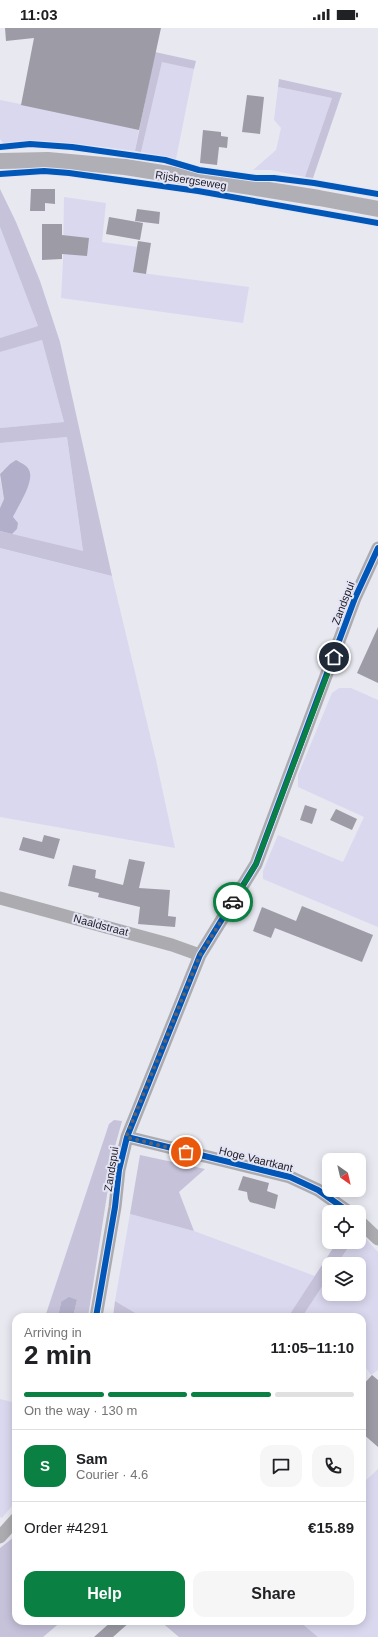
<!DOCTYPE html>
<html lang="en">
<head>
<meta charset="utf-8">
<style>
	:root { --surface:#fff; --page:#f6f6f6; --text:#202124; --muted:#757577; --line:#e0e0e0; --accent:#0b8043 }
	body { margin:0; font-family:Helvetica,sans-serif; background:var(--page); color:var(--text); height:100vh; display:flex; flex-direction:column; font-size:15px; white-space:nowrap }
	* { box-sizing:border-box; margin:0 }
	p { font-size:13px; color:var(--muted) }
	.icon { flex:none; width:22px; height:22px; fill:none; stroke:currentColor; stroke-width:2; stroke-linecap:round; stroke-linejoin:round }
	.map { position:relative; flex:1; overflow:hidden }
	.side { position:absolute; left:12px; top:1285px; width:354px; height:312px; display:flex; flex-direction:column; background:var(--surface); border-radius:12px; box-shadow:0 2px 10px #0003 }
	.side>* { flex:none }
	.needle { width:26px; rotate:146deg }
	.tools { position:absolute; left:322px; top:1125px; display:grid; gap:8px }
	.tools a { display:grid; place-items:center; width:44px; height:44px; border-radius:8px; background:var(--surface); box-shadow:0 2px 10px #0003; font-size:20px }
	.pin { position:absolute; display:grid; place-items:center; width:34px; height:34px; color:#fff; margin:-17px; border:2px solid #fff; border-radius:50%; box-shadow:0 1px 4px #0007 }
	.courier { position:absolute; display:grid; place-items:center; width:40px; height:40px; margin:-20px; border:3px solid #0b8043; border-radius:50%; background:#fff; color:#222; box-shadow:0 1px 5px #0007 }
	.overview em { font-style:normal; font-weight:700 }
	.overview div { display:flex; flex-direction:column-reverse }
	.overview { display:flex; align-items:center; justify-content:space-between; height:68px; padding:0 12px }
	h1 { font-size:26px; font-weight:700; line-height:30px }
	.bar { display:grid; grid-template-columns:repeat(4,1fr); gap:6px 4px; align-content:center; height:48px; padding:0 12px }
	.bar i { height:5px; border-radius:3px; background:var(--line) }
	.bar .current { background:var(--accent) }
	.bar p { grid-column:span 4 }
	.line { display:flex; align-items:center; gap:10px; padding:0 12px; border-top:1px solid var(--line) }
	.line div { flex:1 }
	.round { display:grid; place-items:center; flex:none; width:42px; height:42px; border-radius:12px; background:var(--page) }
	.action { display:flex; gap:8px; margin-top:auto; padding:8px 12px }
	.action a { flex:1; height:46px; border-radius:12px; background:var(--accent); color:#fff; font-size:16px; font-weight:700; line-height:46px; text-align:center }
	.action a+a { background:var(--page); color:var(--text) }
	.status { display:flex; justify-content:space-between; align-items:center; height:28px; padding:0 20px; background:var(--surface); direction:ltr }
	.status svg { height:11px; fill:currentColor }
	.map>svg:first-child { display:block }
	.green { fill:#dad8ef }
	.forest { fill:#c5c2da }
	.water { fill:#b2afca }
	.building { fill:#9d9ca6 }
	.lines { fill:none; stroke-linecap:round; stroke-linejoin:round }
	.minor { stroke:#acacb0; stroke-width:13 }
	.major { stroke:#afafb5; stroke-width:16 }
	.cycleway-casing { stroke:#e5e4f5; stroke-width:8 }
	.cycleway { stroke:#0057b8; stroke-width:6 }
	.done { stroke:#63636a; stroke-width:4; stroke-dasharray:0 7.2 }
	.route { stroke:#0b8043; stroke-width:5 }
	.labels { text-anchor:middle; stroke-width:4; stroke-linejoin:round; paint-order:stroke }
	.street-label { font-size:11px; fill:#1c1c22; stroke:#e5e4f5 }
</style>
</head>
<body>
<div class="status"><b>11:03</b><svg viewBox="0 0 49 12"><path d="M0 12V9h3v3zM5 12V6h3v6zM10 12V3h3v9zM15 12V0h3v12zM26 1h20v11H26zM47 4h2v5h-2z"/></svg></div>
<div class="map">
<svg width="378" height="1609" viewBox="0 0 378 1609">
	<rect width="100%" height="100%" fill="#e8e8f1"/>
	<!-- green -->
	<path class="green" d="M162,33l32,8 -18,90 -35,-7z
		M278,59l54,11 -27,79 -34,-7h-18l23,-20 5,-22 -7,-8z
		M0,72l139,27 -4,24 -40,-5 -91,-2 -4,-5z
		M64,169l42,6 -4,39 36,5 -4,25 115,15 -6,36 -182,-25 2,-37z
		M0,199l38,99 -38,12z
		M42,312l22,82 -64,6v-76z
		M67,409l16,115 -71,-18 5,-5 -4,-12 4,-9 -14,-38 -3,4v-31z
		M0,450l4,21 -4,9z
		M0,520l112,28 44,184 19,88 -175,-31z
		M339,660h12l27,12v227l-115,-48v-8l15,-36 65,27 21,-45 -66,-30v-12l34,-82z
		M130,1186l64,17 121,45 -27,41h-146l-27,-16z
		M359,1204l19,20v118l-7,5 -5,-7 -4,5v-56h-60l27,-41v18h30v-30h-22l15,-22h7z
		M0,1371l16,4v98l-14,17 -2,-1z
		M378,1441v168h-60l-19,-16h63v-137z"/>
	<!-- forest -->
	<path class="forest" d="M155,24l41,9 -2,8 -32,-7 -21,90 -6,-1z
		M279,51l63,14 -29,85 -8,-1 27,-79 -54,-11z
		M0,161l16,33 24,59 20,61 52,234 -112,-28v-17l83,20 -16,-114 -67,6v-15l64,-6 -22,-82 -42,12v-14l38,-12 -38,-99z
		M114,1092l8,1 -8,29 -26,167h-15l4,-17 -16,2 -3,15h-13l64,-193z
		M140,1127l65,14 -26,23 15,39 -64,-17z
		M337,1214h15l-15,22h-8v12l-27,41h-14z
		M115,1273l27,16h-29z
		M14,1509l2,1v83h46l-19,16h-43v-89z
		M160,1593h139l19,16h-139z"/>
	<!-- water -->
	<path class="water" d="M16,432c5,3 11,5 13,10 6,11 -11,36 -16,47l5,6 -1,6 -5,5 -12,-3v-23l4,-9 -4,-25 10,-10z
		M69,1269l8,3 -4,17h-15l3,-15z"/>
	<!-- building -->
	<path class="building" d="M5,0h156l-22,102 -118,-25 13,-67 -28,3z
		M247,67l17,2 -4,37 -18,-2z
		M203,102l18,2v4l7,1 -1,11 -8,-1 -2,18 -17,-2z
		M31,161h24v15l-10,-1v8h-15z
		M137,181l23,3 -1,12 -24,-3z
		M109,189l34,6 -3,17 -34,-6z
		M42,196h20v11l27,3 -2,18 -25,-2v5l-20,1z
		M138,213l13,2 -5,31 -13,-2z
		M378,599v56l-21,-10z
		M305,777l12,4 -5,15 -12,-4z
		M336,781l21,10 -5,11 -22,-10z
		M44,807l16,4 -6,20 -35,-9 4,-13 19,5z
		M129,831l16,3 -6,26 31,2 -2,26 8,1 -1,10 -37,-3 2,-17 -42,-10 1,-4 -31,-7 5,-21 23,5 -1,8 28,7z
		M302,878l71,29 -11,27 -87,-34 -4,10 -18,-7 9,-24 34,14z
		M243,1148l26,7 -2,8 11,4 -3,14 -25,-7 -2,-3 -1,-7 -9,-2z
		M372,1347l6,5v67l-16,-14v-47z
		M112,1593h19l-18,16h-19z"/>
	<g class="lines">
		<!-- minor -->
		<path class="minor" d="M0,870l172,47 28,10
			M127,1109l163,40 28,13 31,22
			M359,1193l19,18
			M96,1289l19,-110 4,-37 8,-33 73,-182 56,-91 99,-266 23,-50
			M0,1509l16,-18"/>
		<!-- major -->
		<path class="major" d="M0,133l48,-1 77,7 194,31 59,11"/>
		<defs>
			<path id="cycleway" d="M0,119l30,-3 42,3 93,13 34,10 57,8h18l40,5 64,11
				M0,146l44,-3 25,2 129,18 180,32
				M127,1109l163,40 28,13 31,22
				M96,1289l19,-110 4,-37 8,-33 73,-182 56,-91 99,-266 23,-50"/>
		</defs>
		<!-- cycleway casing -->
		<use href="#cycleway" class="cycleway-casing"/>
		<!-- cycleway -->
		<use href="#cycleway" class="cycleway"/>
	</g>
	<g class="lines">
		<!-- done -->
		<path class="done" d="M186,1124l-60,-15 74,-182 33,-53"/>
		<!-- route -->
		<path class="route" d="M233,874l23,-38 78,-207"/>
	</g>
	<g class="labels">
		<!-- street labels -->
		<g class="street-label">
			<text transform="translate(191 152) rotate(9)" y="4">Rijsbergseweg</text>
			<text transform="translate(343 575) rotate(-69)" y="4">Zandspui</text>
			<text transform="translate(101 897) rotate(15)" y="4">Naaldstraat</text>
			<text transform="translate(256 1131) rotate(14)" y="4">Hoge Vaartkant</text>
			<text transform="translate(111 1141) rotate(-81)" y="4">Zandspui</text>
		</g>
	</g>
</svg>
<div class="tools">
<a><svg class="needle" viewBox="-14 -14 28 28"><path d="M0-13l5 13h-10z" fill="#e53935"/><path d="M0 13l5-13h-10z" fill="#757577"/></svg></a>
<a><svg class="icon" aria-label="locate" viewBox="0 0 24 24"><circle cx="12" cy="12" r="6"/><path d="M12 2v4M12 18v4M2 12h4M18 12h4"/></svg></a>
<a><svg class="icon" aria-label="layers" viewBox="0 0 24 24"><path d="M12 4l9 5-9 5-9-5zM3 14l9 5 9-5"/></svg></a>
</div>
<div class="pin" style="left:186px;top:1124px;background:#ea580c"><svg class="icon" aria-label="bag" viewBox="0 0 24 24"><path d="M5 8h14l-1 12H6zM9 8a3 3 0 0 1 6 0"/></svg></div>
<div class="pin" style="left:334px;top:629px;background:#1f2937"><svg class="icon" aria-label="home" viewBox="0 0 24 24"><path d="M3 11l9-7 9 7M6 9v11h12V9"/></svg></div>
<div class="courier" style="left:233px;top:874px"><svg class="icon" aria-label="car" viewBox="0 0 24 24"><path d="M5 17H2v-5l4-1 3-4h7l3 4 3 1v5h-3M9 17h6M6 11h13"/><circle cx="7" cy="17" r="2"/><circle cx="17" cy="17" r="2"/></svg></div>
<section class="side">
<div class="overview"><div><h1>2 min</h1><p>Arriving in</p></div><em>11:05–11:10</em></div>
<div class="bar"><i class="current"></i><i class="current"></i><i class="current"></i><i></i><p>On the way · 130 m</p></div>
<div class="line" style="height:72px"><b class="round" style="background:var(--accent);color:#fff">S</b><div><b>Sam</b><p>Courier · 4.6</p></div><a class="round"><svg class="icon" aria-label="chat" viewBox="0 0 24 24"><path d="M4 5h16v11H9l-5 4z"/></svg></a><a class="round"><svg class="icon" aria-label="phone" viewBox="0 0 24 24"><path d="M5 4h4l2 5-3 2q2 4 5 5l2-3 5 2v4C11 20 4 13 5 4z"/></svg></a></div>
<div class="line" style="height:52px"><div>Order #4291</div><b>€15.89</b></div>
<div class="action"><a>Help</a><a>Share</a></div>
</section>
</div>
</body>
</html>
